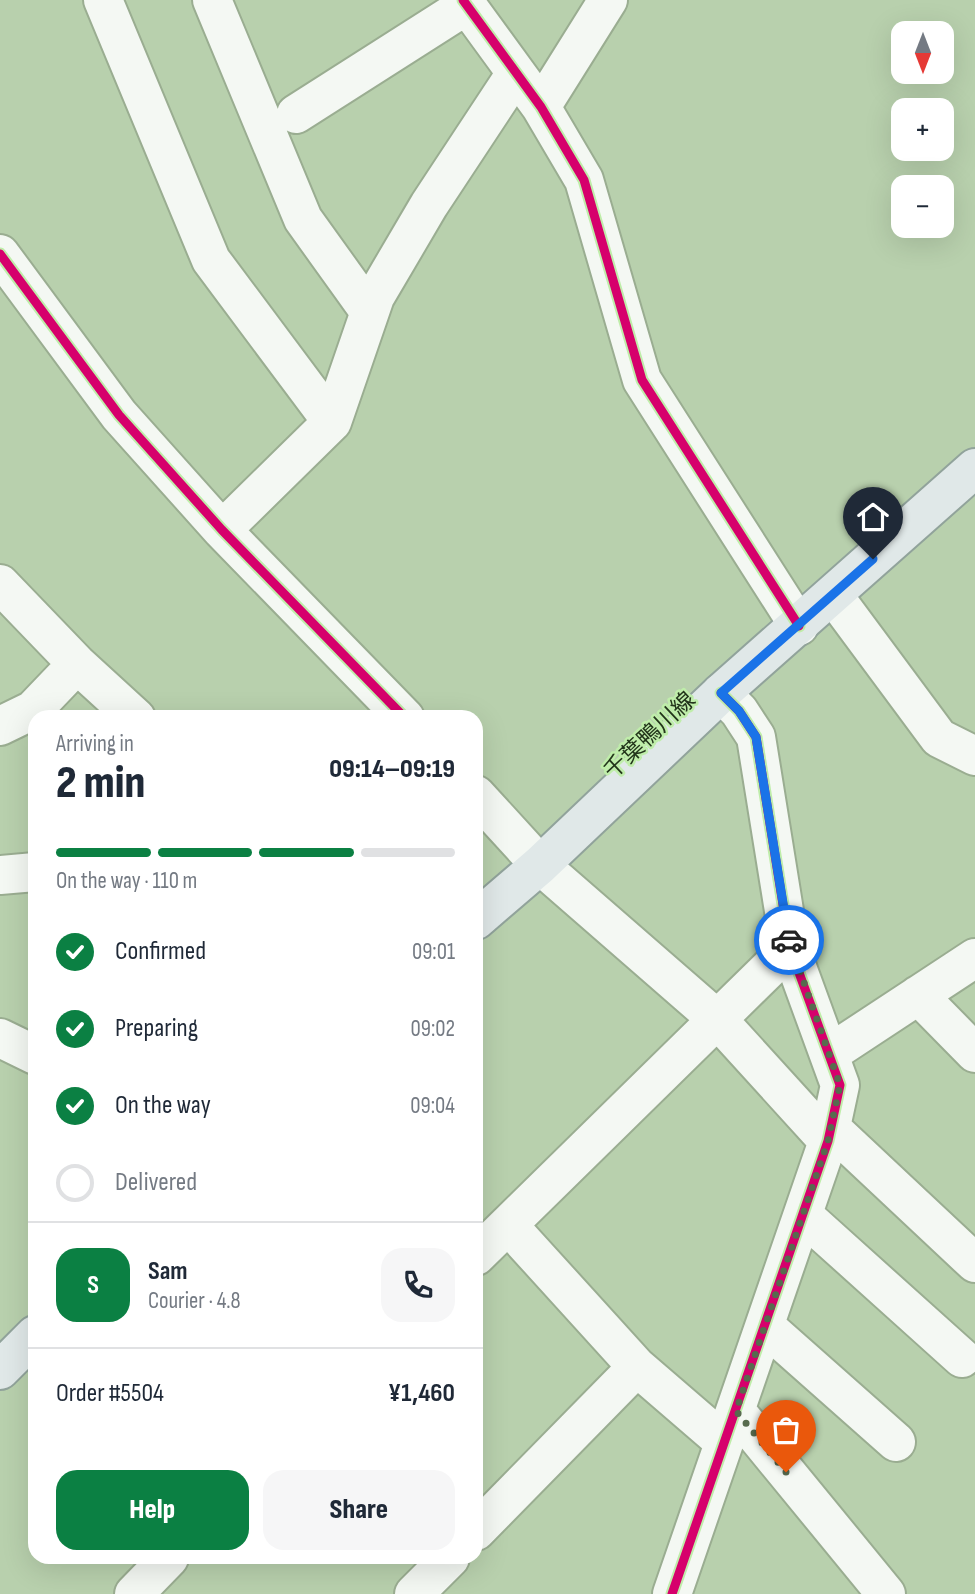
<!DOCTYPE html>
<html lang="en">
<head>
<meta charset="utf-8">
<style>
	:root { --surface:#fff; --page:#f6f6f7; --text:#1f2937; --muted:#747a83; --line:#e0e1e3; --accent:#0b8043 }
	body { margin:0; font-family:"Sofia Sans Condensed","Noto Sans JP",sans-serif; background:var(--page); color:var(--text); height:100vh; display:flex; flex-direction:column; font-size:26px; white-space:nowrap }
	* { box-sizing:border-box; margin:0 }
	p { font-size:23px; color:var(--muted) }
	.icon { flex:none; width:38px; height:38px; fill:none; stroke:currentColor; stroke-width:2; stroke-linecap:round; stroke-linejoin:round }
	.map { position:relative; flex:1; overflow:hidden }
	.side { position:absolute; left:28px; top:710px; width:455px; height:854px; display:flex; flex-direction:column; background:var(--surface); border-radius:21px; box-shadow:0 7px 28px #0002 }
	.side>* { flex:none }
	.needle { width:46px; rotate:180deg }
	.tools { position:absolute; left:891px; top:21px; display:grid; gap:14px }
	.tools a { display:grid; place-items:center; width:63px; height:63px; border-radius:14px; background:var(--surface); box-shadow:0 7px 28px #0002; font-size:35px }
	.pin { position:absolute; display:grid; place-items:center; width:60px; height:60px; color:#fff; margin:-72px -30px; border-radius:50% 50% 50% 0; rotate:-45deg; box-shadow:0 0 7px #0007 }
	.pin .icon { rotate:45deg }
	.courier { position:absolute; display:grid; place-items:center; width:70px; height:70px; margin:-35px; border:5px solid #1a73e8; border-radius:50%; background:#fff; color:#222; box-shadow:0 2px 9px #0007 }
	.overview em { font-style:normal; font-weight:800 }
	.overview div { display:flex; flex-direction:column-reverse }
	.overview { display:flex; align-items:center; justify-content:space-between; height:119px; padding:0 28px }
	h1 { font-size:46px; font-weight:800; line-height:52px }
	.bar { display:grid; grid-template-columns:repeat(4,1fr); gap:10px 7px; align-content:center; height:84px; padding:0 28px }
	.bar i { height:9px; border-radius:5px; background:var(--line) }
	.bar .selected { background:var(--accent) }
	.bar p { grid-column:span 4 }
	.line { display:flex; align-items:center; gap:18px; padding:0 28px; border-top:2px solid var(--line) }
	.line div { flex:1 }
	.round { display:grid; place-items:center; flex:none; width:74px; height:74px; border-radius:21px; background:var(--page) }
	ol { padding:0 28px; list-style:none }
	li { display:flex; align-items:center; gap:21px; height:77px }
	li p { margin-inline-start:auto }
	li .icon { padding:7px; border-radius:50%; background:var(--accent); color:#fff; stroke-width:4 }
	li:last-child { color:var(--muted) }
	li i { width:38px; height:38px; border:4px solid var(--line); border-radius:50% }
	.button { display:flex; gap:14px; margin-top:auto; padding:14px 28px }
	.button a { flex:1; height:80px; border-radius:21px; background:var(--accent); color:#fff; font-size:28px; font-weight:800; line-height:80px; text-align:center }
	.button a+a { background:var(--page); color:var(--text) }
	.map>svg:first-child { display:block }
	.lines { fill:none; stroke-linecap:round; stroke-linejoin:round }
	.minor-casing { stroke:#9aad91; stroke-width:42 }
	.major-casing { stroke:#91a39b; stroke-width:42 }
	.minor { stroke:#f4f8f3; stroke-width:38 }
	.major { stroke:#e0e8e8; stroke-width:38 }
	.cycleway-casing { stroke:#bfedaa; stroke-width:13 }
	.cycleway { stroke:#d6006c; stroke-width:9 }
	.done { stroke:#576b4e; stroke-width:7; stroke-dasharray:0 12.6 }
	.route { stroke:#1a73e8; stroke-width:9 }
	.labels { text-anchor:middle; stroke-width:5; stroke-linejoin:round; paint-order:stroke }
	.street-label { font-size:23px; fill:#23351b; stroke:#bfedaa }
</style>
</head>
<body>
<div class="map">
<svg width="975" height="1594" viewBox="0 0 975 1594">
	<rect width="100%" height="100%" fill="#b8d0ad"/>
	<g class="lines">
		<defs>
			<path id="minor" d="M103,0l108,260 121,162
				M212,0l91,219 66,92
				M463,0l78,107 43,73 58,200 157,246
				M541,107l67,-107
				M296,114l171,-109
				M0,254l119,161 103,115 183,188
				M222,530l110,-108 43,-125 54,-92 87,-132
				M0,584l77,80 59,54
				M833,595l106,143 36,18
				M0,726l33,-16 44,-46
				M476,795l64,70 178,155 110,121
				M0,875l35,-3
				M918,995l57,58
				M0,1038l35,17
				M829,1054l146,-96
				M831,1128l144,135
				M803,1215l159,143
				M509,1226l128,141 87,75
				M476,1256l314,-308
				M765,1326l131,116
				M736,1411l150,183
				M476,1531l161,-164
				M134,1594l35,-36
				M414,1594l36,-36
				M672,1594l156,-453 12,-56 -50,-137 -34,-211 -17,-26 -18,-18"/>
			<path id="major" d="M476,920l64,-55 181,-172 254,-225
				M0,1370l35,-35"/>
		</defs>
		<!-- minor casing -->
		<use href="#minor" class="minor-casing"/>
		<!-- major casing -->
		<use href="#major" class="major-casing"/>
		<!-- minor -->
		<use href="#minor" class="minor"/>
		<!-- major -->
		<use href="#major" class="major"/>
		<defs>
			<path id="cycleway" d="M463,0l78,107 43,73 58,200 157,246
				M0,254l119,161 103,115 183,188
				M672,1594l156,-453 12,-56 -50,-137 -34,-211 -17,-26 -18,-18"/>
		</defs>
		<!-- cycleway casing -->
		<use href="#cycleway" class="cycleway-casing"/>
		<!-- cycleway -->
		<use href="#cycleway" class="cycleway"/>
	</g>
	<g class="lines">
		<!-- done -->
		<path class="done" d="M786,1472l-50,-61 92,-270 12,-56 -51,-145"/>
		<!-- route -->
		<path class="route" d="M789,940l-33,-203 -17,-26 -18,-18 152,-134"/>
	</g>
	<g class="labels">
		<!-- street labels -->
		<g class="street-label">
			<text transform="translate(649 735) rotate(-43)" y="8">千葉鴨川線</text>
		</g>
	</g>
</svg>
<div class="tools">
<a><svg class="needle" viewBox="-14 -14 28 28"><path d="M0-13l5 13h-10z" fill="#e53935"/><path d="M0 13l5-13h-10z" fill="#747a83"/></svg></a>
<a>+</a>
<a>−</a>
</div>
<div class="pin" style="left:786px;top:1472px;background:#ea580c"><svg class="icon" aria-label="bag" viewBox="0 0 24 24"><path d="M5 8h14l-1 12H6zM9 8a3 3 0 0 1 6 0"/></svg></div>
<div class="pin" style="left:873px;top:559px;background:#1f2937"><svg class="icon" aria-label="home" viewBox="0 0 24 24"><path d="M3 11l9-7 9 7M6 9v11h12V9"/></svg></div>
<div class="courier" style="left:789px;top:940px"><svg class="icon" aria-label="car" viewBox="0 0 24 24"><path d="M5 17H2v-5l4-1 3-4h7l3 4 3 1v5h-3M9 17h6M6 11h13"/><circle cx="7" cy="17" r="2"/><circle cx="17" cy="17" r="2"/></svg></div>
<section class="side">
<div class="overview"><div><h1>2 min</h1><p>Arriving in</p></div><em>09:14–09:19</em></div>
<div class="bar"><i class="selected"></i><i class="selected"></i><i class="selected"></i><i></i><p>On the way · 110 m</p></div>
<ol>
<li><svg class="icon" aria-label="check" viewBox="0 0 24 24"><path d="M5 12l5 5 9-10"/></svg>Confirmed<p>09:01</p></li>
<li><svg class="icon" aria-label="check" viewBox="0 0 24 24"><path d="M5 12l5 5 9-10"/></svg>Preparing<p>09:02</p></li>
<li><svg class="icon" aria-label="check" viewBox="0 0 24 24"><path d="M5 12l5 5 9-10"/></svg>On the way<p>09:04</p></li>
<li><i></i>Delivered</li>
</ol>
<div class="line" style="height:126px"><b class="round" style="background:var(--accent);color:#fff">S</b><div><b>Sam</b><p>Courier · 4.8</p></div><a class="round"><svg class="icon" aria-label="phone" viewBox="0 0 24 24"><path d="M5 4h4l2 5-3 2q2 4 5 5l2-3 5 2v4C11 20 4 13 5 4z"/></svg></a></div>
<div class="line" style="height:91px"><div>Order #5504</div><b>¥1,460</b></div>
<div class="button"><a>Help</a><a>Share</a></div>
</section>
</div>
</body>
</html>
